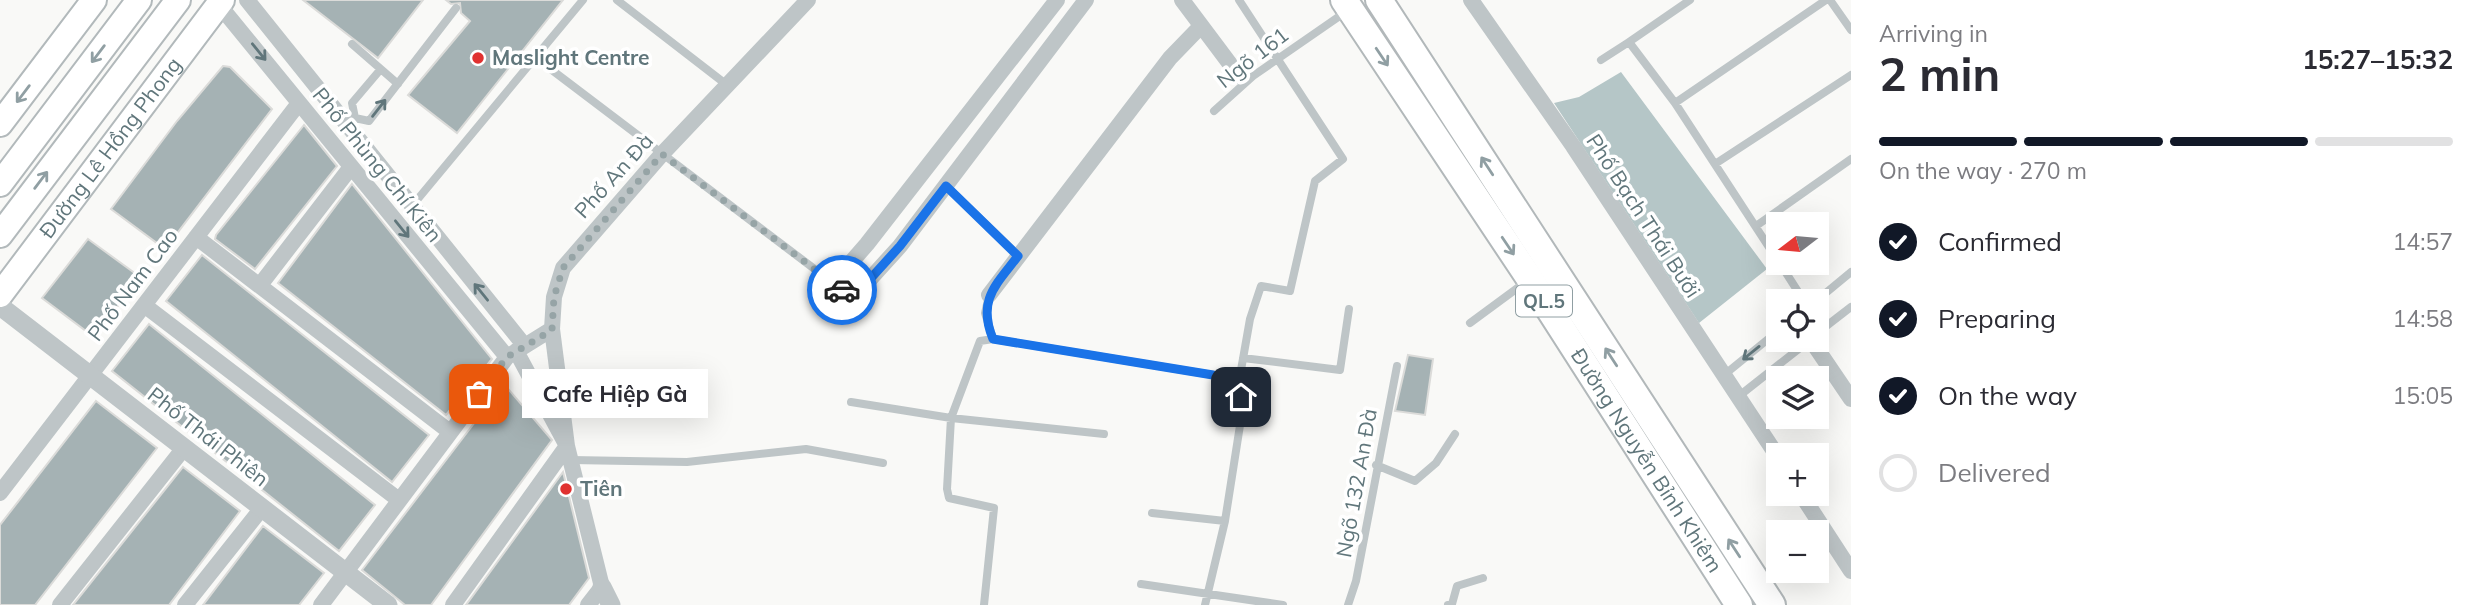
<!DOCTYPE html>
<html lang="en">
<head>
<meta charset="utf-8">
<style>
	:root { --surface:#fff; --page:#f7f7f7; --text:#2b2b33; --muted:#7c7c81; --line:#e1e1e2; --accent:#111827 }
	body { margin:0; font-family:Mulish,sans-serif; background:var(--page); color:var(--text); height:100vh; display:flex; flex-direction:column; font-size:26px; white-space:nowrap }
	* { box-sizing:border-box; margin:0 }
	p { font-size:23px; color:var(--muted) }
	.icon { flex:none; width:38px; height:38px; fill:none; stroke:currentColor; stroke-width:2; stroke-linecap:round; stroke-linejoin:round }
	.map { position:relative; flex:1; overflow:hidden }
	.panel { display:flex; flex-direction:column; background:var(--surface); width:630px }
	.panel>* { flex:none }
	.needle { width:46px; rotate:254deg }
	.buttons { position:absolute; left:1766px; top:212px; display:grid; gap:14px }
	.buttons a { display:grid; place-items:center; width:63px; height:63px; border-radius:0px; background:var(--surface); box-shadow:0 7px 28px #0002; font-size:35px }
	.pin { position:absolute; display:grid; place-items:center; width:60px; height:60px; color:#fff; margin:-30px; border-radius:14px; box-shadow:0 4px 10px #0006 }
	.courier { position:absolute; display:grid; place-items:center; width:70px; height:70px; margin:-35px; border:5px solid #1a73e8; border-radius:50%; background:#fff; color:#222; box-shadow:0 2px 9px #0007 }
	.bubble { position:absolute; height:49px; border-radius:0px; background:var(--surface); box-shadow:0 7px 28px #0002; font-size:23px; font-weight:700; line-height:49px; text-align:center }
	.head em { font-style:normal; font-weight:700 }
	.head div { display:flex; flex-direction:column-reverse }
	.head { display:flex; align-items:center; justify-content:space-between; height:119px; padding:0 28px }
	h1 { font-size:46px; font-weight:700; line-height:52px }
	.bar { display:grid; grid-template-columns:repeat(4,1fr); gap:10px 7px; align-content:center; height:84px; padding:0 28px }
	.bar i { height:9px; border-radius:5px; background:var(--line) }
	.bar .selected { background:var(--accent) }
	.bar p { grid-column:span 4 }
	ol { padding:0 28px; list-style:none }
	li { display:flex; align-items:center; gap:21px; height:77px }
	li p { margin-inline-start:auto }
	li .icon { padding:7px; border-radius:50%; background:var(--accent); color:#fff; stroke-width:4 }
	li:last-child { color:var(--muted) }
	li i { width:38px; height:38px; border:4px solid var(--line); border-radius:50% }
	main { display:flex; flex:1; min-height:0 }
	.map>svg:first-child { display:block }
	.water { fill:#b5c6c7 }
	.building { fill:#a5b2b4; stroke:#dbdbd9; stroke-width:2 }
	.lines { fill:none; stroke-linecap:round; stroke-linejoin:round }
	.primary-casing { stroke:#b2b9bb; stroke-width:28 }
	.trunk-casing { stroke:#b2b8ba; stroke-width:30 }
	.service { stroke:#bec5c7; stroke-width:8 }
	.minor { stroke:#bec5c7; stroke-width:16 }
	.tertiary { stroke:#bec5c7; stroke-width:19 }
	.primary { stroke:#fff; stroke-width:24 }
	.trunk { stroke:#fff; stroke-width:26 }
	.oneway { stroke:#60767b }
	.oneway2 { stroke:#909fa3 }
	.done { stroke:#96a4a6; stroke-width:7; stroke-dasharray:0 12.6 }
	.route { stroke:#1a73e8; stroke-width:9 }
	.poi-dot { fill:#e03130; stroke:#fff; stroke-width:2.5 }
	.labels { text-anchor:middle; stroke-width:7; stroke-linejoin:round; paint-order:stroke }
	.shield { fill:#fff; stroke:#909fa3; stroke-width:2 }
	.shield-label { font-size:19px; font-weight:bold; fill:#60767b }
	.poi-label { font-size:21px; font-weight:bold; fill:#60767b; stroke:#fff; text-anchor:start }
	.street-label { font-size:21px; fill:#60767b; stroke:#fff }
</style>
</head>
<body>
<main>
<div class="map">
<svg width="1851" height="605" viewBox="0 0 1851 605">
	<rect width="100%" height="100%" fill="#f9f9f7"/>
	<!-- water -->
	<path class="water" d="M1621,72l146,197 -68,54 -145,-220 25,-6z"/>
	<!-- building -->
	<path class="building" d="M303,0h120l-45,58z
		M446,0h117l-106,133 -49,-38 62,-74 -9,-8 -1,-10 -9,1z
		M223,66l7,1 42,42 -107,140 -54,-40 66,-88z
		M304,125l33,41 -82,103 -40,-30 1,-4z
		M352,184l140,175 -46,56 -168,-132z
		M88,239l52,38 -46,60 -52,-39z
		M202,255l227,180 -37,47 -226,-181z
		M149,324l226,181 -36,46 -227,-180z
		M1408,355l25,4 -8,56 -30,-4z
		M504,384l48,56 -121,165h-26l-43,-35z
		M96,401l61,47 -122,157h-35v-80z
		M183,467l57,44 -71,94h-96z
		M563,472l26,106 -20,27h-103z
		M263,526l61,47 -25,32h-96z"/>
	<g class="lines">
		<defs>
			<g id="primary">
				<path d="M0,124l94,-124"/>
				<path d="M0,184l139,-184"/>
				<path d="M0,235l178,-235"/>
				<path id="s1" d="M0,295l222,-295"/>
			</g>
			<g id="trunk">
				<path id="s2" d="M1344,0l186,279 209,326"/>
				<path d="M1379,0l393,605"/>
			</g>
		</defs>
		<!-- primary casing -->
		<use href="#primary" class="primary-casing"/>
		<!-- trunk casing -->
		<use href="#trunk" class="trunk-casing"/>
		<!-- service -->
		<path class="service" d="M617,0l110,85
			M1830,0l21,30
			M1629,42l61,-42
			M352,44l46,40
			M536,58l297,225
			M1601,60l28,-18 46,61 103,158
			M1675,103l151,-103
			M1214,111l39,-35 94,-65
			M355,118l14,3 87,-113
			M352,122l3,-4 -3,-15 28,-33
			M1715,164l136,-89
			M946,186l72,69
			M412,206l171,-206
			M1756,226l95,-67
			M1779,262l25,39
			M989,295l-4,18 8,26
			M1816,301l35,-29
			M1816,318l9,10
			M1470,323l57,-42
			M1816,334l35,-27
			M1243,358l97,12 9,-61
			M1724,375l54,-44
			M1739,396l71,-56
			M851,402l100,16 153,16
			M571,460l116,2 119,-13 77,14
			M1376,465l39,16 21,-18 19,-29
			M1152,513l73,8
			M1141,584l142,21
			M1762,585l23,-15
			M984,605l10,-97 -45,-10 -2,-9 4,-71 29,-77 13,-2 220,36c13,4 22,7 27,20
			M1205,605l20,-84 16,-102v-49l9,-51 11,-33 29,5 25,-110 28,-22 -104,-159
			M1348,605l8,-24 41,-215
			M1448,605l4,-1 5,-18 26,-8"/>
		<!-- minor -->
		<path class="minor" d="M215,0l292,357
			M247,0l277,345
			M1057,0l-190,244 -34,39 19,16 48,-53 186,-246
			M1182,0l57,76
			M1471,0l102,146 205,311
			M196,237l254,195
			M260,285l91,-118
			M989,295l181,-237 31,-32
			M144,305l255,195
			M1811,340l40,59
			M0,493l299,-390
			M1801,494l50,77
			M60,605l124,-157
			M185,605l77,-97
			M321,605l186,-248 45,-28
			M453,605l114,-159 -51,-95
			M588,605l14,-18 -35,-141 -15,-117 2,-32 9,-29 99,-114 146,-154"/>
		<!-- tertiary -->
		<path class="tertiary" d="M0,306l388,299
			M602,587l9,18"/>
		<!-- primary -->
		<use href="#primary" class="primary"/>
		<!-- trunk -->
		<use href="#trunk" class="trunk"/>
	</g>
	<!-- one-way arrows -->
	<defs><path id="oneway-shaft" d="M-6 0H5M1.5-3L5.5 0L1.5 3" fill="none" stroke-width="1.6" stroke-linecap="round" stroke-linejoin="round" transform="scale(1.75)"/></defs>
	<g class="oneway">
		<use href="#oneway-shaft" transform="translate(259 52) rotate(51)"/>
		<use href="#oneway-shaft" transform="translate(379 108) rotate(-52)"/>
		<use href="#oneway-shaft" transform="translate(402 229) rotate(51)"/>
		<use href="#oneway-shaft" transform="translate(481 292) rotate(-129)"/>
		<use href="#oneway-shaft" transform="translate(1751 353) rotate(141)"/>
	</g>
	<g class="oneway2">
		<use href="#oneway-shaft" transform="translate(98 54) rotate(127)"/>
		<use href="#oneway-shaft" transform="translate(1382 57) rotate(56)"/>
		<use href="#oneway-shaft" transform="translate(23 94) rotate(127)"/>
		<use href="#oneway-shaft" transform="translate(1487 166) rotate(-123)"/>
		<use href="#oneway-shaft" transform="translate(41 180) rotate(-53)"/>
		<use href="#oneway-shaft" transform="translate(1508 246) rotate(56)"/>
		<use href="#oneway-shaft" transform="translate(1611 357) rotate(-123)"/>
		<use href="#oneway-shaft" transform="translate(1734 548) rotate(-123)"/>
	</g>
	<g class="lines">
		<!-- done -->
		<path class="done" d="M479,394l28,-37 45,-27 2,-33 9,-29 99,-114 180,136"/>
		<!-- route -->
		<path class="route" d="M842,290l10,9 48,-53 46,-60 72,70c-22,29 -41,44 -25,83l220,36c14,5 22,8 28,22"/>
	</g>
	<!-- markers -->
	<g class="poi-dot">
		<circle cx="478" cy="58" r="7"/>
		<circle cx="566" cy="489" r="7"/>
	</g>
	<g class="labels">
		<!-- shield labels -->
		<rect class="shield" x="1516" y="285.5" width="56" height="31" rx="5"/>
		<g class="shield-label">
			<text x="1544" y="308">QL.5</text>
		</g>
		<!-- poi labels -->
		<g class="poi-label">
			<text x="492" y="65">Maslight Centre</text>
			<text x="580" y="496">Tiên</text>
		</g>
		<!-- street labels -->
		<g class="street-label">
			<text transform="translate(1253 58) rotate(-38)" y="7">Ngõ 161</text>
			<text dy="7" stroke="none"><textPath href="#s1" startOffset="184">Đường Lê Hồng Phong</textPath></text>
			<text transform="translate(377 165) rotate(51)" y="7">Phố Phùng Chí Kiên</text>
			<text transform="translate(614 176) rotate(-48)" y="7">Phố An Đà</text>
			<text transform="translate(1643 216) rotate(57)" y="7">Phố Bạch Thái Bưởi</text>
			<text transform="translate(133 285) rotate(-53)" y="7">Phố Nam Cao</text>
			<text transform="translate(208 437) rotate(38)" y="7">Phố Thái Phiên</text>
			<text dy="7" stroke="none"><textPath href="#s2" startOffset="551">Đường Nguyễn Bỉnh Khiêm</textPath></text>
			<text transform="translate(1357 483) rotate(-80)" y="7">Ngõ 132 An Đà</text>
		</g>
	</g>
</svg>
<div class="buttons">
<a><svg class="needle" viewBox="-14 -14 28 28"><path d="M0-13l5 13h-10z" fill="#e53935"/><path d="M0 13l5-13h-10z" fill="#7c7c81"/></svg></a>
<a><svg class="icon" aria-label="locate" viewBox="0 0 24 24"><circle cx="12" cy="12" r="6"/><path d="M12 2v4M12 18v4M2 12h4M18 12h4"/></svg></a>
<a><svg class="icon" aria-label="layers" viewBox="0 0 24 24"><path d="M12 4l9 5-9 5-9-5zM3 14l9 5 9-5"/></svg></a>
<a>+</a>
<a>−</a>
</div>
<div class="pin" style="left:479px;top:394px;background:#ea580c"><svg class="icon" aria-label="bag" viewBox="0 0 24 24"><path d="M5 8h14l-1 12H6zM9 8a3 3 0 0 1 6 0"/></svg></div>
<div class="pin" style="left:1241px;top:397px;background:#1f2937"><svg class="icon" aria-label="home" viewBox="0 0 24 24"><path d="M3 11l9-7 9 7M6 9v11h12V9"/></svg></div>
<div class="courier" style="left:842px;top:290px"><svg class="icon" aria-label="car" viewBox="0 0 24 24"><path d="M5 17H2v-5l4-1 3-4h7l3 4 3 1v5h-3M9 17h6M6 11h13"/><circle cx="7" cy="17" r="2"/><circle cx="17" cy="17" r="2"/></svg></div>
<div class="bubble" style="left:522px;top:369px;width:186px">Cafe Hiệp Gà</div>
</div>
<section class="panel">
<div class="head"><div><h1>2 min</h1><p>Arriving in</p></div><em>15:27–15:32</em></div>
<div class="bar"><i class="selected"></i><i class="selected"></i><i class="selected"></i><i></i><p>On the way · 270 m</p></div>
<ol>
<li><svg class="icon" aria-label="check" viewBox="0 0 24 24"><path d="M5 12l5 5 9-10"/></svg>Confirmed<p>14:57</p></li>
<li><svg class="icon" aria-label="check" viewBox="0 0 24 24"><path d="M5 12l5 5 9-10"/></svg>Preparing<p>14:58</p></li>
<li><svg class="icon" aria-label="check" viewBox="0 0 24 24"><path d="M5 12l5 5 9-10"/></svg>On the way<p>15:05</p></li>
<li><i></i>Delivered</li>
</ol>
</section>
</main>
</body>
</html>
